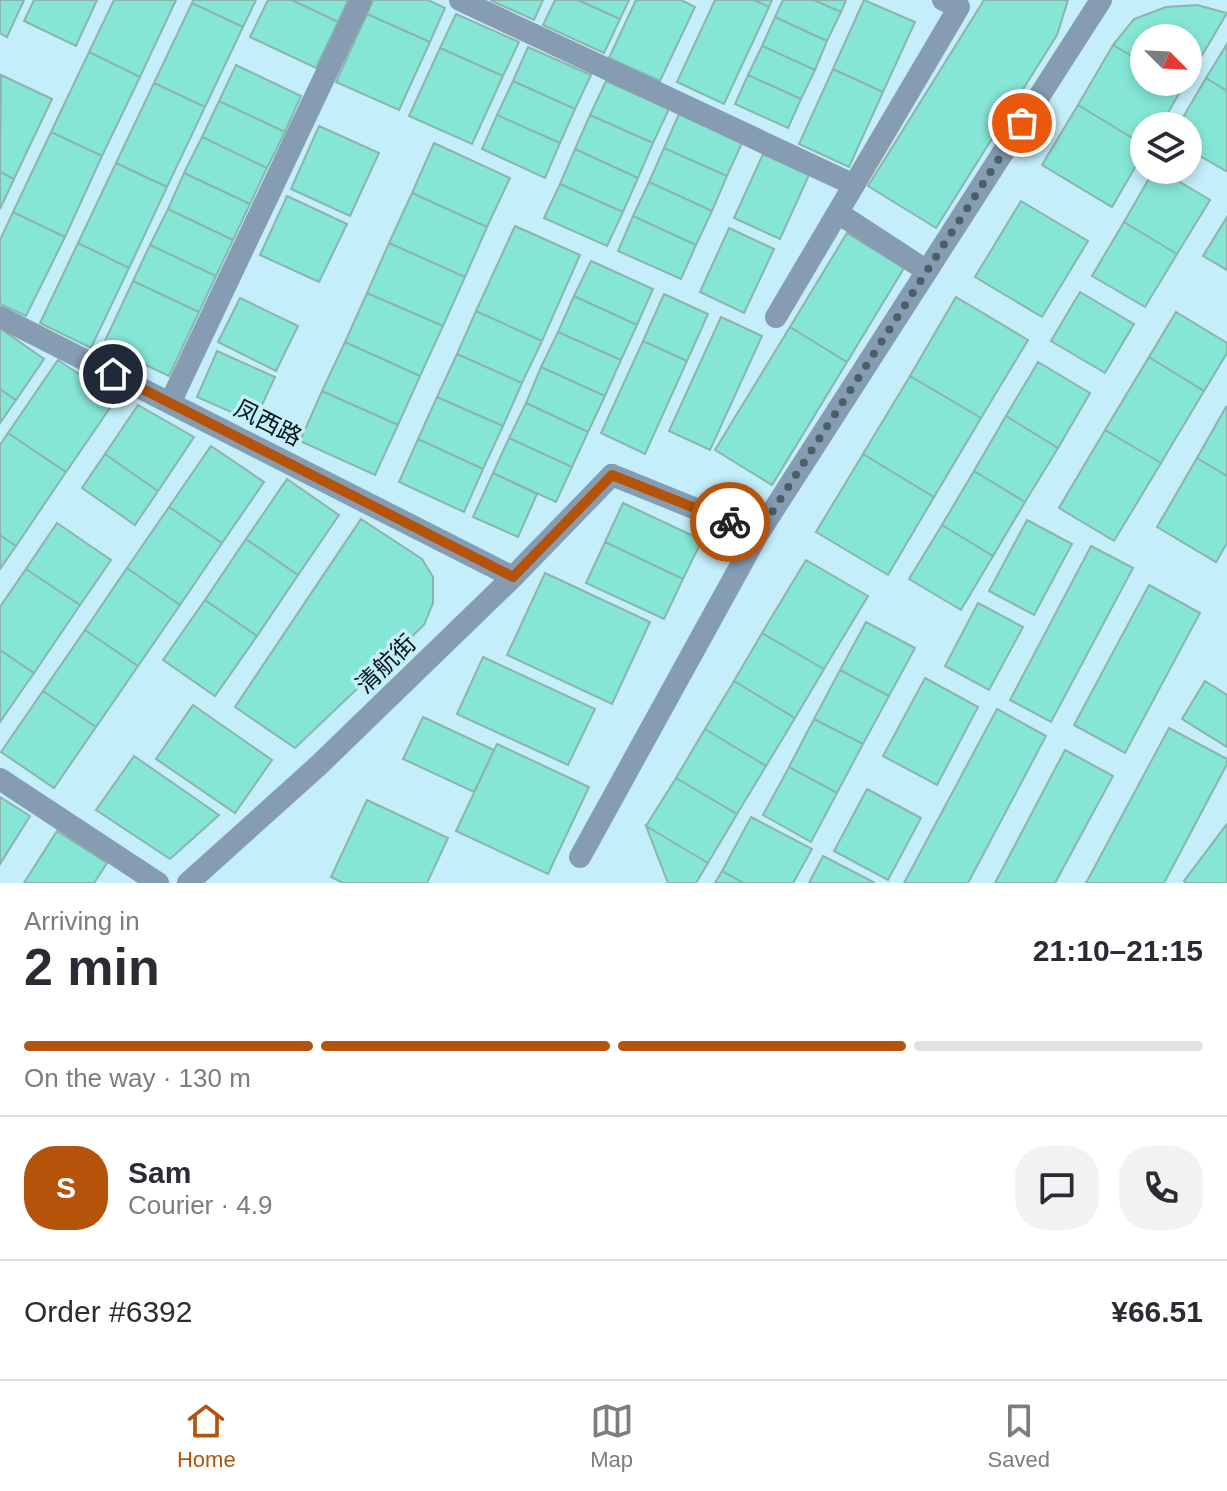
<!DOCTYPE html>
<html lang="en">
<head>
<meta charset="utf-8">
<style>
	:root { --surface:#fff; --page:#f2f2f3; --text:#2b2b33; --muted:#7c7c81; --line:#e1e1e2; --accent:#b45309 }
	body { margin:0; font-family:Helvetica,"Noto Sans SC",sans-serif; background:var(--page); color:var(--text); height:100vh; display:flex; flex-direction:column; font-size:30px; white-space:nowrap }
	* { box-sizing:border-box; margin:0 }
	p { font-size:26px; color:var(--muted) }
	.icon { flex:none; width:44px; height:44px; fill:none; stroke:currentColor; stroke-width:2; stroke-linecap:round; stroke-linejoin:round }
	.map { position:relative; height:883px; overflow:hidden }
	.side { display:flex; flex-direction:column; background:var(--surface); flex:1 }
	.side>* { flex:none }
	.needle { width:52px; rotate:114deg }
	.buttons { position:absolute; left:1130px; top:24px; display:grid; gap:16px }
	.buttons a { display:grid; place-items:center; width:72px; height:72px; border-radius:50%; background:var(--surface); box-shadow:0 4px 12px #0003; font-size:40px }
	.pin { position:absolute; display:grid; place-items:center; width:68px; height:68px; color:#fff; margin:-34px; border:4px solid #fff; border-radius:50%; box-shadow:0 2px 8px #0007 }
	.courier { position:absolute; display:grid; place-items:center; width:80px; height:80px; margin:-40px; border:6px solid #b45309; border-radius:50%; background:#fff; color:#222; box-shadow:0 2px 10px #0007 }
	.summary em { font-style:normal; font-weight:800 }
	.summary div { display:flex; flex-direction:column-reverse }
	.summary { display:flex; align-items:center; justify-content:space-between; height:136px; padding:0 24px }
	h1 { font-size:52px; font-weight:800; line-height:60px }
	.bar { display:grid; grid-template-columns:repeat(4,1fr); gap:12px 8px; align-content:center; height:96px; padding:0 24px }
	.bar i { height:10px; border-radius:6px; background:var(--line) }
	.bar .on { background:var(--accent) }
	.bar p { grid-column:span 4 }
	.line { display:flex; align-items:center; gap:20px; padding:0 24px; border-top:2px solid var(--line) }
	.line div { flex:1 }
	.round { display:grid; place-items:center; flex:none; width:84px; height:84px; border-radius:32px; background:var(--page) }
	.tabs { display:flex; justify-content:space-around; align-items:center; height:112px; border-top:2px solid var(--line); background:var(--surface); font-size:22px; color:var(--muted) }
	.tabs a { display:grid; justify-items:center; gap:4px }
	.tabs .on { color:var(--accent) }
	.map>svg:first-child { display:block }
	.building { fill:#86e6d6; stroke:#8bb4ac; stroke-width:2 }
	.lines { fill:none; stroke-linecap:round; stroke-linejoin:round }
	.minor { stroke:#869cb3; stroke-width:22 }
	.tertiary { stroke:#869cb3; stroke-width:22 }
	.done { stroke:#486067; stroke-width:8; stroke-dasharray:0 14.4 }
	.route { stroke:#b45309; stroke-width:10 }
	.labels { text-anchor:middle; stroke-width:7; stroke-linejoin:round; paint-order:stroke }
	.street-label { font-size:24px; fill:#051418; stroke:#c4eef9 }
</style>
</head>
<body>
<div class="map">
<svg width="1227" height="883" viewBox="0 0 1227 883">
	<rect width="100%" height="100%" fill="#c4eef9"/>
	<!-- building -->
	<path class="building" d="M0,0h24l-17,37 -7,-4z
		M34,0h63l-21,46 -52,-25z
		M114,0h62l-36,77 -51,-25z
		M193,0h63l-13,27 -51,-24z
		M268,0h24l46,22 -22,46 -66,-31z
		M292,0h56l-10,22z
		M373,0h55l17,8 -15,34 -63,-28z
		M490,0h53l-9,20z
		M555,0h23l42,19 -16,34 -61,-28z
		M578,0h51l-9,19z
		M636,0h45l14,7 -35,74 -51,-23z
		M715,0h39l15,7 -45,97 -47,-22z
		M754,0h18l-3,7z
		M783,0h31l27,12 -14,29 -52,-24z
		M814,0h32l-5,12z
		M864,0l51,22 -32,70 -50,-23z
		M984,0h84l-11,35 -121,193 -68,-42z
		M192,3l51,24 -38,80 -51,-24z
		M1197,5l30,8 -39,66v-41h-44v25l-31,-18 21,-26 32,-12z
		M367,14l63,28 -31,68 -63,-28z
		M456,14l63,28 -16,34 -63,-28z
		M775,17l52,24 -12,29 -53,-24z
		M1227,44v47l-21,-13z
		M1113,45l31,18v19h31l8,5 -23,39h-16v19l-66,-40z
		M762,46l53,24 -14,29 -53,-24z
		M528,47l63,28 -16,34 -62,-28z
		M440,48l63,28 -31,68 -63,-28z
		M89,52l51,25 -38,79 -51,-24z
		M236,65l65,31 -16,36 -66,-31z
		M833,69l50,23 -34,75 -50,-23z
		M1,75l51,24 -38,80 -14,-7z
		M748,75l53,24 -13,29 -53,-24z
		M1206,78l21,13v78l-1,2 -38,-22v-23h-10z
		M513,81l62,28 -15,34 -63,-28z
		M606,81l63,28 -16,34 -63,-28z
		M154,83l51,24 -38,80 -51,-24z
		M219,101l66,31 -18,36 -65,-31z
		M1078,105l66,40v7l-32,55 -70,-42z
		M679,114l63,29 -15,33 -63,-28z
		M497,115l63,28 -15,35 -63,-29z
		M590,115l63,28 -15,35 -63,-29z
		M319,126l60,27 -29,63 -59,-27z
		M51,132l51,24 -37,81 -52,-25z
		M202,137l65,31 -17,36 -66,-31z
		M434,143l76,35 -23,49 -75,-34z
		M664,148l63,28 -15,35 -63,-29z
		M575,149l63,29 -15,34 -63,-28z
		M763,154l46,21 -29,64 -46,-21z
		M116,163l51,24 -38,81 -51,-25z
		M1154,170h6l50,30 -33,54 -53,-32z
		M0,172l14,7 -14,30z
		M184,173l66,31 -17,36 -65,-31z
		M649,182l63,29 -16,34 -63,-29z
		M560,184l63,28 -16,34 -63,-28z
		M412,193l75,34 -22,50 -76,-34z
		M287,196l60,28 -28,58 -59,-27z
		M1021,201l67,40 -46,76 -67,-40z
		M168,209l65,31 -17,36 -66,-31z
		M13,212l52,25 -39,79 -26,-12v-64z
		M633,216l63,29 -15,34 -63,-28z
		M1227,217v53l-24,-14z
		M1124,222l53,32 -32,53 -53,-31z
		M515,226l65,29 -38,86 -66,-30z
		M729,228l45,21 -30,64 -44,-21z
		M847,233l57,35 -57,94 -57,-35z
		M78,243l51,25 -38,80 -51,-25z
		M389,243l76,34 -22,49 -76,-33z
		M150,245l66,31 -17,36 -66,-31z
		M591,261l62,28 -16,36 -63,-29z
		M133,281l66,31 -30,64 -66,-31z
		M1080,292l54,32 -29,49 -54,-32z
		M367,293l76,33 -23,50 -75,-34z
		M664,294l44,20 -21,47 -44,-20z
		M574,296l63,29 -16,35 -63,-28z
		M956,297l72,43 -47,78 -71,-42z
		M240,298l58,28 -22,45 -58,-29z
		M476,311l66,30 -20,42 -65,-29z
		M1176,312l51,31v10l-23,38 -55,-34z
		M721,317l41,19 -52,114 -41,-19z
		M790,327l57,35 -75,123 -57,-35z
		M0,328l44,31 -28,41 -16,-11z
		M558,332l63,28 -16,36 -64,-29z
		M643,341l44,20 -42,93 -44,-21z
		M345,342l75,34 -22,49 -76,-34z
		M217,351l58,26 -21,45 -57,-25z
		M457,354l65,29 -19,43 -66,-29z
		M1149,357l55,34 -43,72 -56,-33z
		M58,360l58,39 -50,73 -58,-39z
		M1038,362l52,31 -32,55 -52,-32z
		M541,367l64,29 -17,36 -62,-29z
		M910,376l71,42 -47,79 -71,-43z
		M0,389l16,11 -16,23z
		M322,391l76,34 -23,50 -75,-34z
		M437,397l66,29 -20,43 -65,-30z
		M526,403l62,29 -16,35 -63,-29z
		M138,405l56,32 -36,54 -53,-37z
		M1226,407l1,1v68l-30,-18z
		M1006,416l52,32 -33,54 -51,-31z
		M1105,430l56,33 -47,78 -55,-33z
		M8,433l58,39 -50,74 -16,-11v-90z
		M509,438l63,29 -16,35 -63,-29z
		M418,439l65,30 -19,43 -65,-30z
		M211,446l53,36 -42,61 -53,-36z
		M105,454l53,37 -23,34 -53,-37z
		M863,454l71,43 -46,78 -72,-43z
		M1197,458l30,18v67l-11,19 -59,-35z
		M974,471l51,31 -32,54 -51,-31z
		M493,473l44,21 -19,43 -45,-20z
		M287,479l52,36 -41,60 -52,-36z
		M623,503l79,37 -19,39 -78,-37z
		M169,507l53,36 -42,62 -53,-37z
		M361,519l61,40 11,18v26l-9,22 -129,123 -60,-41z
		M1027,520l45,24 -38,71 -45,-24z
		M57,523l54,37 -31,45 -54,-36z
		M942,525l51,31 -32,54 -52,-31z
		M0,535l16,11 -16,23z
		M246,539l52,36 -41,61 -52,-36z
		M605,542l78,37 -19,40 -78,-36z
		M1091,546l42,22 -82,154 -41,-22z
		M806,560l62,36 -44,73 -62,-36z
		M127,568l53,37 -42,61 -53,-36z
		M26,569l54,36 -46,68 -34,-23v-43z
		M545,573l105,49 -38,82 -105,-49z
		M1149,585l51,28 -75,140 -51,-28z
		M205,600l52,36 -42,60 -52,-36z
		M978,603l45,24 -34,63 -44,-24z
		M866,622l49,26 -26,48 -49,-26z
		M85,630l53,36 -42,61 -53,-36z
		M762,633l62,36 -29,49 -61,-37z
		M0,650l34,23 -34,49z
		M483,657l112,52 -27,56 -111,-51z
		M840,670l49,26 -26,48 -49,-25z
		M925,678l53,29 -41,78 -54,-29z
		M734,681l61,37 -29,48 -61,-37z
		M1205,681l22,14v52l-45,-28z
		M43,691l53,36 -42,61 -53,-36z
		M193,705l79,55 -37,53 -79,-54z
		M997,709l49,27 -78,147h-64z
		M423,717l71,33 -20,42 -71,-33z
		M814,719l49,25 -26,49 -48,-26z
		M1169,728l58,31v5l-63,119h-78z
		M705,729l61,37 -29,48 -61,-36z
		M497,744l92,43 -41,87 -92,-43z
		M1065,750l48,26 -58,107h-60z
		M134,756l85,59 -49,44 -74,-49z
		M789,767l48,26 -26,49 -48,-27z
		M676,778l61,36 -29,49 -62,-37z
		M867,789l54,29 -33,62 -54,-29z
		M0,797l30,19 -30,48z
		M367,800l81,38 -21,45h-84l-12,-6z
		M751,817l61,32 -19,34h-49l-22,-12z
		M1227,824v59h-41l-2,-2z
		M646,826l62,37 -12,20h-28z
		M57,831l50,32 -13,20h-70z
		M823,856l52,27h-66z
		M722,871l22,12h-29z"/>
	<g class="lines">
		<!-- minor -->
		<path class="minor" d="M460,0l394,185
			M838,213l89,58
			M0,317l513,260
			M776,317l183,-310 -16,-7
			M170,403l191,-403
			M612,475l146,59 343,-534
			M0,779l158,104
			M580,857l178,-323"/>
		<!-- tertiary -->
		<path class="tertiary" d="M188,883l131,-118 194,-188 99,-102"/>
	</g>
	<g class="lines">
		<!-- done -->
		<path class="done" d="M730,522l28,12 264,-411"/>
		<!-- route -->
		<path class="route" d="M113,374l400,203 99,-102 118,47"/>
	</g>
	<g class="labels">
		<!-- street labels -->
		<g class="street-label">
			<text transform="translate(268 423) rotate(27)" y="8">凤西路</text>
			<text transform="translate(386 664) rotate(-44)" y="8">清航街</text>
		</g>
	</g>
</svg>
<div class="buttons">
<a><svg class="needle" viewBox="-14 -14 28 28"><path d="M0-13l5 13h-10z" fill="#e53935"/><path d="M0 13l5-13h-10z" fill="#7c7c81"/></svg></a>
<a><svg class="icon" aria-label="layers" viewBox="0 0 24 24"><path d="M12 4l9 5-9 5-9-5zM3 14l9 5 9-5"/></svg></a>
</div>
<div class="pin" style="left:1022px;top:123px;background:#ea580c"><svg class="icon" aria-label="bag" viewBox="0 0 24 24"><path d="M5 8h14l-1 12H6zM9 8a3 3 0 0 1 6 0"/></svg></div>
<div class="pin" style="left:113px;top:374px;background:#1f2937"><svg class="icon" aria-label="home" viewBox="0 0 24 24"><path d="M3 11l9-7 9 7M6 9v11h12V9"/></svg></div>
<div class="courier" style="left:730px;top:522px"><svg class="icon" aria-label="bike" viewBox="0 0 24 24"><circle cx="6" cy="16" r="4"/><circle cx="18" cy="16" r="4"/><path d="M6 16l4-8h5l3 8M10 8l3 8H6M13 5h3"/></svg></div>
</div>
<section class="side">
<div class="summary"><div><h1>2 min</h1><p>Arriving in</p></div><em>21:10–21:15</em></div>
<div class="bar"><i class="on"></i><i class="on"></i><i class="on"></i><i></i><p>On the way · 130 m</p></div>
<div class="line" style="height:144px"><b class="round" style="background:var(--accent);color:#fff">S</b><div><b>Sam</b><p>Courier · 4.9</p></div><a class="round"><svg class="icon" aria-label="chat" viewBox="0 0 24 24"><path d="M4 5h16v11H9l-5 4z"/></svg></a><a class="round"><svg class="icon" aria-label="phone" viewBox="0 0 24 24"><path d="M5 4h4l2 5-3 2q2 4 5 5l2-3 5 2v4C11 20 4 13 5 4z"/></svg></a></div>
<div class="line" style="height:104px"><div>Order #6392</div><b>¥66.51</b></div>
</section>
<nav class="tabs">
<a class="on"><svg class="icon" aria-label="home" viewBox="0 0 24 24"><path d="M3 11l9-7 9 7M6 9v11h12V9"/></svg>Home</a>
<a><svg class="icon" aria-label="map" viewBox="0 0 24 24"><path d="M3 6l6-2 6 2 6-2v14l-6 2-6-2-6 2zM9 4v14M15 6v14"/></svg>Map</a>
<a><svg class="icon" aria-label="saved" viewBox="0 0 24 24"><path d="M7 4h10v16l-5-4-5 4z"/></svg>Saved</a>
</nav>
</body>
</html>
